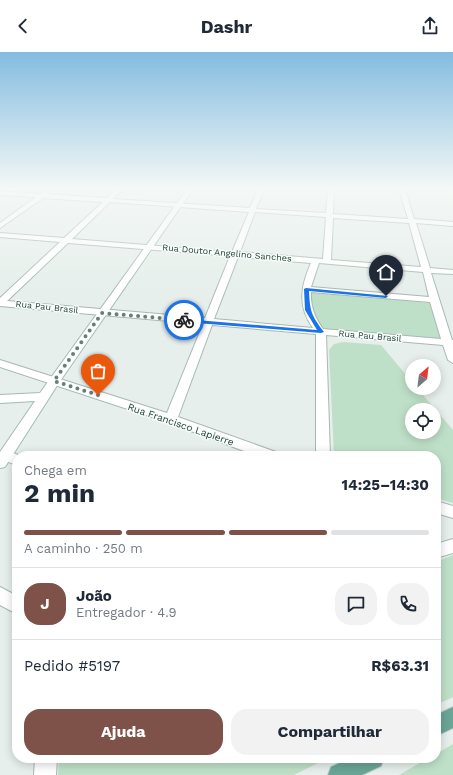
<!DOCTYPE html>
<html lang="pt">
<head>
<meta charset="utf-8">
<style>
	:root { --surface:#fff; --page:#f2f2f3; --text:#1f2937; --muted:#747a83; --line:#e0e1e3; --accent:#7f5249 }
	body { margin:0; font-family:"Work Sans",sans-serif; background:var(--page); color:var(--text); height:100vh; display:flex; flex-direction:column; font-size:15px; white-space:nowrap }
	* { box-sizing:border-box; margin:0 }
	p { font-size:13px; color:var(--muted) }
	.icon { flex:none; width:22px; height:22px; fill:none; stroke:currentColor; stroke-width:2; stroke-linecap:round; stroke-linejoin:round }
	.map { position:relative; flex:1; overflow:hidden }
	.panel { position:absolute; left:12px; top:399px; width:429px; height:312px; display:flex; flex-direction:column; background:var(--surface); border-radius:16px; box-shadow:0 2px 10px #0003 }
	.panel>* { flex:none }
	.needle { width:26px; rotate:28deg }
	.tools { position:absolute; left:405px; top:307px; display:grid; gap:8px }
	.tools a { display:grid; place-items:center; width:36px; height:36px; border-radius:50%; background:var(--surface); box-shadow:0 2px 10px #0003; font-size:20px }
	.pin { position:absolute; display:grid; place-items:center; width:34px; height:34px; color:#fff; margin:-41px -17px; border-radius:50% 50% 50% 0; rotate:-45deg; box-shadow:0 0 4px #0007 }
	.pin .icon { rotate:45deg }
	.courier { position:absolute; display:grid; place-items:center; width:40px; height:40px; margin:-20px; border:3px solid #1a73e8; border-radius:50%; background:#fff; color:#222; box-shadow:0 1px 5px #0007 }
	.overview em { font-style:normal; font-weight:700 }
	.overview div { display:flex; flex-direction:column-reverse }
	.overview { display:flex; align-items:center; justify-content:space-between; height:68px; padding:0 12px }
	h1 { font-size:26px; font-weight:700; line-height:30px }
	.bar { display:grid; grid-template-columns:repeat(4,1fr); gap:6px 4px; align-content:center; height:48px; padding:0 12px }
	.bar i { height:5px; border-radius:3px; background:var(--line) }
	.bar .current { background:var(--accent) }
	.bar p { grid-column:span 4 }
	.line { display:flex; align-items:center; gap:10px; padding:0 12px; border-top:1px solid var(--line) }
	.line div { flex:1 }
	.round { display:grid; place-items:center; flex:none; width:42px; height:42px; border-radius:16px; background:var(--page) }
	.action { display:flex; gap:8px; margin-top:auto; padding:8px 12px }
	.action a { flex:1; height:46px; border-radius:16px; background:var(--accent); color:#fff; font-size:16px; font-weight:700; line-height:46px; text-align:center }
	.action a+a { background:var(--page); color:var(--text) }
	header { display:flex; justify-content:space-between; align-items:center; height:52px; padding:0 12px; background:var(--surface); font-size:18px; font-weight:700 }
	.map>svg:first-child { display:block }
	.green { fill:#bfe0c8; fill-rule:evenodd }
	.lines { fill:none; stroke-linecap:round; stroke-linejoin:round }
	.street-casing { stroke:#a8b8b2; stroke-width:2 }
	.secondary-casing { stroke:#a4bbb3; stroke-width:2 }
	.primary-casing { stroke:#c2cac8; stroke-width:2 }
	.street { fill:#fff; fill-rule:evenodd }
	.secondary { fill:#fff; fill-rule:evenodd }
	.primary { fill:#6aa596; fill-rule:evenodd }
	.route { fill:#1a73e8 }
	.done { stroke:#687f78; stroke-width:4; stroke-dasharray:0 7.2 }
	.labels { text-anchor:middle; stroke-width:3; stroke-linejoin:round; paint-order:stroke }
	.far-street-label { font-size:9px; fill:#24423a; stroke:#f7fbf9 }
	.street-label { font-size:10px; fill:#24423a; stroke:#f7fbf9 }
</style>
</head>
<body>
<header><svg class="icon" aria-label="back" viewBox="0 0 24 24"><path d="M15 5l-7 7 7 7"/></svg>Dashr<svg class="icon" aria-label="share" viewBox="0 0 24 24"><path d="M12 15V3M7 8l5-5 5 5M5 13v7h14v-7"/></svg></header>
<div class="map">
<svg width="453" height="723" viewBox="0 0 453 723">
	<rect width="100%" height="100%" fill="#e6efeb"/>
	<!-- green -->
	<path class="green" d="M310,240l120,11 13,37 -120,-11c-12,-13 -13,-19 -13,-37z
		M343,290l38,3 31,37v6h5l36,42v73l-17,-5v-42h-102l-5,-106 5,-6zM412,358h22v22h-22z
		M453,503v142l-17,8v-143z
		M453,692v31h-54l29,-17h8v-4z
		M59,706h269l-34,17h-236z"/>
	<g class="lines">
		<defs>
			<path id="street" d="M116,137h7l-10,10 137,9 8,-19h6l-8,20 70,4 2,-24h6l-1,25 75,5 -9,-30h6l9,30 39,3v4l-37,-3 14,45 23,2v4l-22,-1 21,67h1v23l-5,-3 -5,-15 -117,-10 4,121h-14v-122l-104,-9 -34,92 98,35 2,4h-21l-90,-34 -167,-55v-7l167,53 36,-89 -203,-18v-8l60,-56 -60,-5v-4l64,5 39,-36 -60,-4 -43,30v-5l36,-26 -36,-2v-4l40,3 4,-2 3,2 60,4zM110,150l139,10 -17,40 -160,-13zM255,160l71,5 -3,42 -83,-7zM333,166l76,5 12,44 -90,-7zM68,191l162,13 -25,62 -198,-17zM238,205l73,6c-10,23 -14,43 2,65l-99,-9zM319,211l104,9 6,25 -118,-10zM311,240l119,10 11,37 -118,-10c-8,-11 -13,-23 -12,-37z
				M5,398l16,6h-4v9l-17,-6v-7z
				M436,449l17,5v12l-17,-5z
				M453,487v14l-17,5v-14z
				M0,535l17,9v18l-17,-9z
				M35,706h22l-1,17h-22z"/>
			<path id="secondary" d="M187,137h6l-135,195 -53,83 -5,1v-16l35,-51 -35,2v-8l40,-2z"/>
			<path id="primary" d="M453,655v21l-17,8v-21z
				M350,706h34l-3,8 -19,9h-34l3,-8z"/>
		</defs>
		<!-- street casing -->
		<use href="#street" class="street-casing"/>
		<!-- secondary casing -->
		<use href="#secondary" class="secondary-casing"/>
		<!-- primary casing -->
		<use href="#primary" class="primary-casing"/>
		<!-- street -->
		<use href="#street" class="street"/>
		<!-- secondary -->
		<use href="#secondary" class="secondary"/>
		<!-- primary -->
		<use href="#primary" class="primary"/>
	</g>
	<!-- sky -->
	<linearGradient id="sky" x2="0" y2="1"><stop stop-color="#84bce0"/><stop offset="0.57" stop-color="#f4f8f6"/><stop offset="1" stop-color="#f4f8f6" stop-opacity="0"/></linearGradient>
	<rect width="453" height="239" fill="url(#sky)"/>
	<!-- route -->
	<path class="route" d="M306,236l82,8 -2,2 -77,-7c1,20 2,24 15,41l-3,1 -137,-11 -3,-2 3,-1 133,11 -12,-20 -1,-21z"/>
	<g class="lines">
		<!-- done -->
		<path class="done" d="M98,343l-44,-14 48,-68 82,7"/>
	</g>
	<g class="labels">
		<!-- far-street labels -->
		<g class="far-street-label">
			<text transform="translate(227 201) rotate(5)" y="3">Rua Doutor Angelino Sanches</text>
			<text transform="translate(47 255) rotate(6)" y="3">Rua Pau Brasil</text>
			<text transform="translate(370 284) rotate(5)" y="3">Rua Pau Brasil</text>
		</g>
		<!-- street labels -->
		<g class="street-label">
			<text transform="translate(181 372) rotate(19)" y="4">Rua Francisco Lapierre</text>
		</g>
	</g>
</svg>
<div class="tools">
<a><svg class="needle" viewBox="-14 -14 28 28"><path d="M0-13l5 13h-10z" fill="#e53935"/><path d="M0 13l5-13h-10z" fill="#747a83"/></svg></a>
<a><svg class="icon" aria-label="locate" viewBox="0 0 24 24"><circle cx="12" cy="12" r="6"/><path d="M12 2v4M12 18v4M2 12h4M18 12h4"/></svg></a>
</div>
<div class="pin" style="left:98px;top:343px;background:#ea580c"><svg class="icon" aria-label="bag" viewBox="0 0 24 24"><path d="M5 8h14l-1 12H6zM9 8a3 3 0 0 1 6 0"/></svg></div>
<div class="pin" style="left:386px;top:244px;background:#1f2937"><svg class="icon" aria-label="home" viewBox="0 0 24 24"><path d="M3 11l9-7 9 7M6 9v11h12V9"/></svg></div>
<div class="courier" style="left:184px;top:268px"><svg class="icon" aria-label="bike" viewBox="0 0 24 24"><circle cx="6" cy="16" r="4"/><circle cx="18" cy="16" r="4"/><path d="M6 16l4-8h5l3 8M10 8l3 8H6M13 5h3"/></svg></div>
<section class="panel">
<div class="overview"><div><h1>2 min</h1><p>Chega em</p></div><em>14:25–14:30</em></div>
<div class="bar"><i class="current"></i><i class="current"></i><i class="current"></i><i></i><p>A caminho · 250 m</p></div>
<div class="line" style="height:72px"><b class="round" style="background:var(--accent);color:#fff">J</b><div><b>João</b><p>Entregador · 4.9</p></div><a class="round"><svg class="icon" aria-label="chat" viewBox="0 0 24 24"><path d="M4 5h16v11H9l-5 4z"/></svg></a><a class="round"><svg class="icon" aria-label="phone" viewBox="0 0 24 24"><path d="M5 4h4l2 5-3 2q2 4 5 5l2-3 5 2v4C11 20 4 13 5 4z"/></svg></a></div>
<div class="line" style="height:52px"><div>Pedido #5197</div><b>R$63.31</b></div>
<div class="action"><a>Ajuda</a><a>Compartilhar</a></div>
</section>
</div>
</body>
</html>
